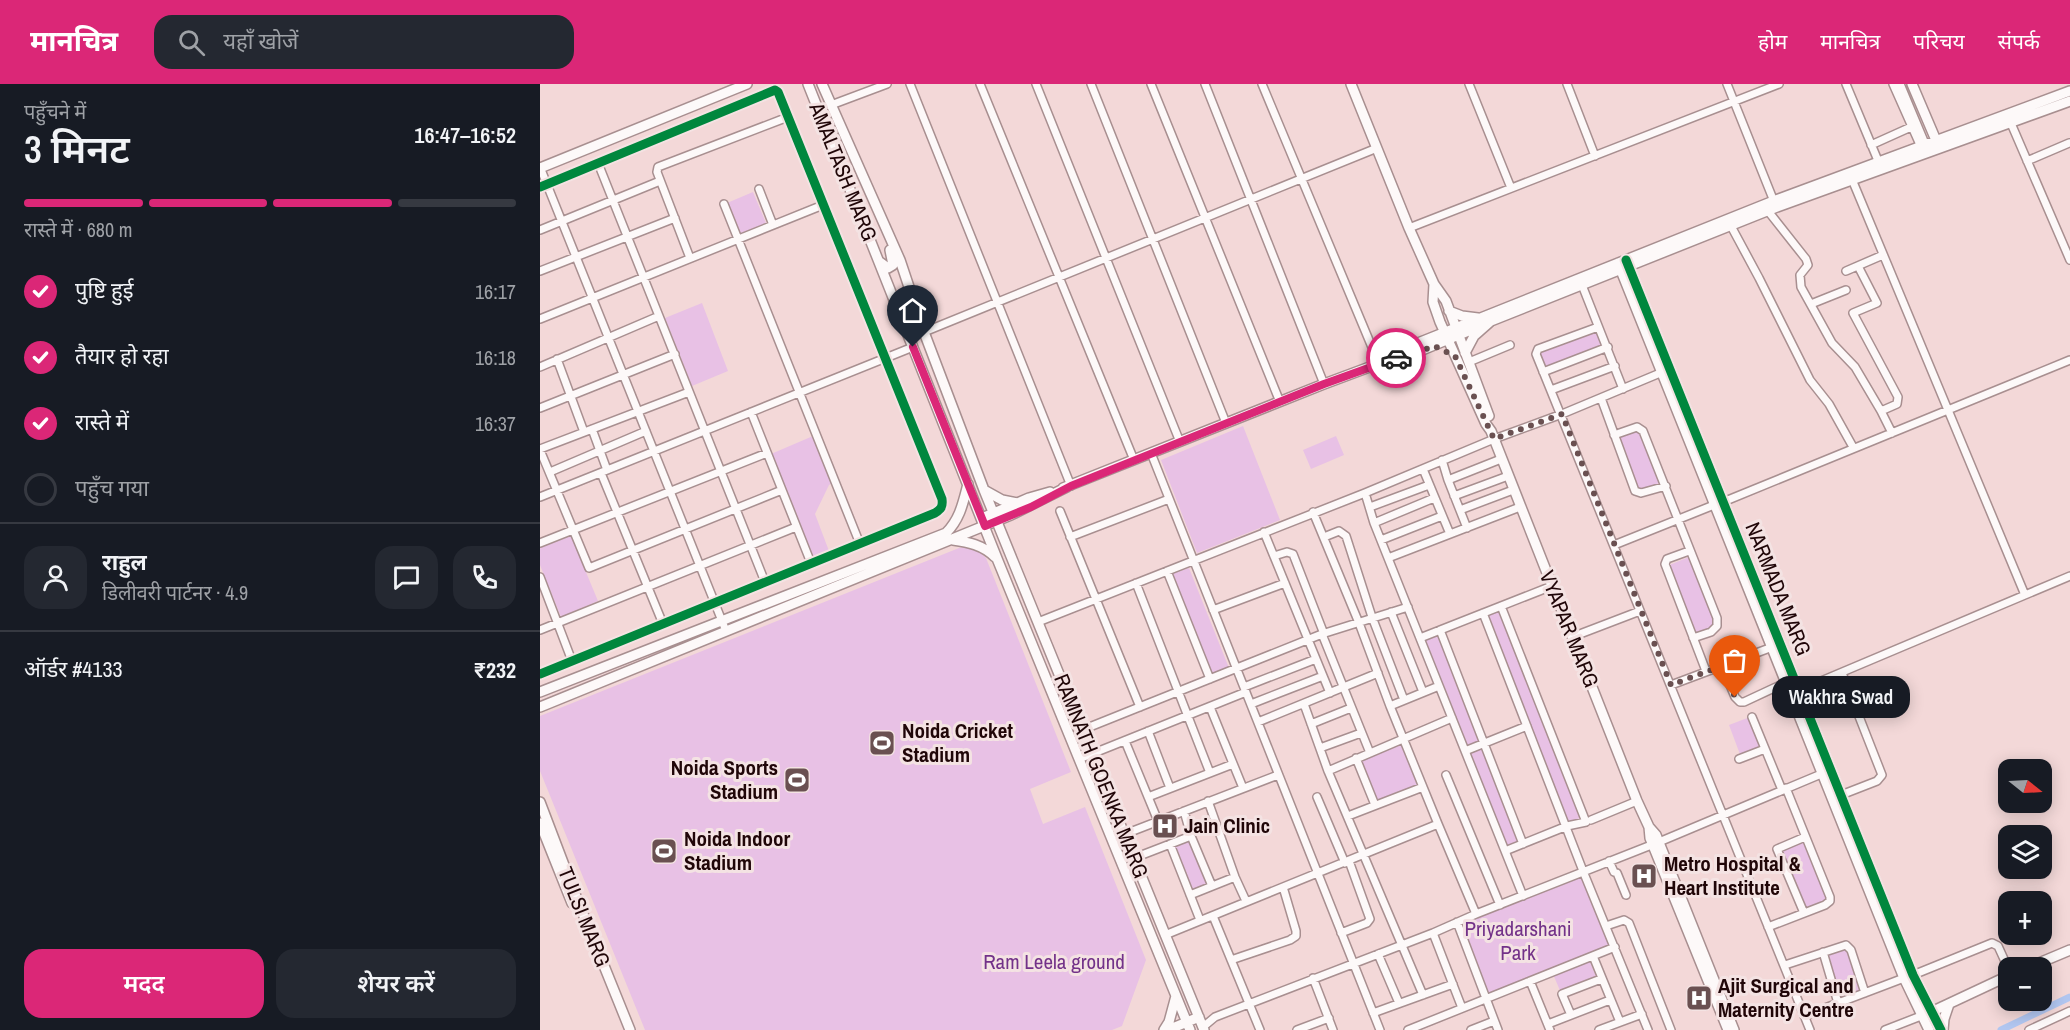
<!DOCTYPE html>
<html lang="hi">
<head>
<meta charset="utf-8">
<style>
	:root { --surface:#171b24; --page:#242831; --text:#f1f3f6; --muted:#9ea1a6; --line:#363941; --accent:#db2777 }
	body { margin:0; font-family:"Archivo Narrow","Noto Sans Devanagari",sans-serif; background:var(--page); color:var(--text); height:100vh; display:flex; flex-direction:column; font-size:22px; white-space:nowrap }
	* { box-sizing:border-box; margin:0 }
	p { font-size:20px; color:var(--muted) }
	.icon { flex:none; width:33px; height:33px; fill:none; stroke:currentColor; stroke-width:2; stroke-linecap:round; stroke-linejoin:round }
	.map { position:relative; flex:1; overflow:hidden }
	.drawer { display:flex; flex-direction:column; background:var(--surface); width:540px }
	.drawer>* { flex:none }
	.needle { width:39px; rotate:108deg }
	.controls { position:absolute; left:1458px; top:675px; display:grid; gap:12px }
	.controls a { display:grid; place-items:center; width:54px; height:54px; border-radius:12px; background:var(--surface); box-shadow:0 3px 15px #0003; font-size:30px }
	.pin { position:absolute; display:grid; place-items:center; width:51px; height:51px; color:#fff; margin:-62px -26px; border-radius:50% 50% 50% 0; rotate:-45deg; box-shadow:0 0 6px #0007 }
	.pin .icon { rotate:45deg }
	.courier { position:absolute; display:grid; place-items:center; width:60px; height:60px; margin:-30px; border:4px solid #db2777; border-radius:50%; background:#fff; color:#222; box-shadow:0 2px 8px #0007 }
	.bubble { position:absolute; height:42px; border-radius:18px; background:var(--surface); box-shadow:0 3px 15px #0003; font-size:20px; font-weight:600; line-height:42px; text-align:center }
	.summary em { font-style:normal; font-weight:600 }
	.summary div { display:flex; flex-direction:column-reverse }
	.summary { display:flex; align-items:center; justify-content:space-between; height:102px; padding:0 24px }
	h1 { font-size:39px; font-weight:600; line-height:45px }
	.bar { display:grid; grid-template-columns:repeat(4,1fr); gap:9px 6px; align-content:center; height:72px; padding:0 24px }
	.bar i { height:8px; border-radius:4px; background:var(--line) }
	.bar .selected { background:var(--accent) }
	.bar p { grid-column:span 4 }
	.line { display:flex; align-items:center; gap:15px; padding:0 24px; border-top:2px solid var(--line) }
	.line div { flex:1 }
	.round { display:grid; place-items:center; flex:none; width:63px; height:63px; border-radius:18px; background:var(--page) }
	ol { padding:0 24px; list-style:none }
	li { display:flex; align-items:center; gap:18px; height:66px }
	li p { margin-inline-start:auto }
	li .icon { padding:6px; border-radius:50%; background:var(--accent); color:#fff; stroke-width:4 }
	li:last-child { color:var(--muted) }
	li i { width:33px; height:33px; border:3px solid var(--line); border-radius:50% }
	.action { display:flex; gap:12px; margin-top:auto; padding:12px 24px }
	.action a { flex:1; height:69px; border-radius:18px; background:var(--accent); color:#fff; font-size:24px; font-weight:600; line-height:69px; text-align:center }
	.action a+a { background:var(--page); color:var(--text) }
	header { display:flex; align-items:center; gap:36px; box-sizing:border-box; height:84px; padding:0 30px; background:var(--accent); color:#fff }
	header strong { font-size:28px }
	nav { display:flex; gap:33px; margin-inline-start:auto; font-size:21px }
	.search { width:420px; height:54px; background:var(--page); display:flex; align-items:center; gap:15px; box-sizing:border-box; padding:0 21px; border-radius:18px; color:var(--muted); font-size:22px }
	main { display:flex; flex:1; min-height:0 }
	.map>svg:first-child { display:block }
	.green { fill:#e8c1e5 }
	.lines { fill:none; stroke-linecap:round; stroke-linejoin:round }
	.canal { stroke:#b1c6f0; stroke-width:7 }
	.street-casing { stroke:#a88f90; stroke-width:10 }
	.secondary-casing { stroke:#a88f90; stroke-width:12 }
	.street { stroke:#fdf9f9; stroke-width:7 }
	.secondary { stroke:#fdf9f9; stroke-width:9 }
	.cycleway-casing { stroke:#f4e3e3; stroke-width:13 }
	.cycleway { stroke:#00873e; stroke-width:9 }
	.done { stroke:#6a5051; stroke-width:6; stroke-dasharray:0 10.8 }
	.route { stroke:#db2777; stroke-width:8 }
	.labels { text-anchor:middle; stroke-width:6; stroke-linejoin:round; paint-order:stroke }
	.street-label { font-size:21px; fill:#200608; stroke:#f4e3e3 }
	.poi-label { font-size:21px; font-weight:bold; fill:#200608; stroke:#f4e3e3; text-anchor:start }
	.park-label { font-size:21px; fill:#733289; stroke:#f4e3e3 }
</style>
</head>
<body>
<header>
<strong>मानचित्र</strong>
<div class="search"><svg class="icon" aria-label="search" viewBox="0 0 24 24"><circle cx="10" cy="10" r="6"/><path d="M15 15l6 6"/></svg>यहाँ खोजें</div>
<nav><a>होम</a><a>मानचित्र</a><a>परिचय</a><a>संपर्क</a></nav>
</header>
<main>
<section class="drawer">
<div class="summary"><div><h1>3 मिनट</h1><p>पहुँचने में</p></div><em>16:47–16:52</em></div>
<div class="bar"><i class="selected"></i><i class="selected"></i><i class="selected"></i><i></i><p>रास्ते में · 680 m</p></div>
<ol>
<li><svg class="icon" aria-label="check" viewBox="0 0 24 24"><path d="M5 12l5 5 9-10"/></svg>पुष्टि हुई<p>16:17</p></li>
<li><svg class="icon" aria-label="check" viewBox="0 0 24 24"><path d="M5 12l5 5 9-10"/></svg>तैयार हो रहा<p>16:18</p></li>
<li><svg class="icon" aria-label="check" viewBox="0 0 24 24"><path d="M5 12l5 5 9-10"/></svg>रास्ते में<p>16:37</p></li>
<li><i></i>पहुँच गया</li>
</ol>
<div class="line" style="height:108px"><a class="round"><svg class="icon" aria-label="person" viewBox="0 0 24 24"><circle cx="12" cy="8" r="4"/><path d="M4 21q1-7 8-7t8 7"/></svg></a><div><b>राहुल</b><p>डिलीवरी पार्टनर · 4.9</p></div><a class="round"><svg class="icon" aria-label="chat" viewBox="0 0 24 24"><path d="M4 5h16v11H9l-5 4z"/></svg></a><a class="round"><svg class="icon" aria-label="phone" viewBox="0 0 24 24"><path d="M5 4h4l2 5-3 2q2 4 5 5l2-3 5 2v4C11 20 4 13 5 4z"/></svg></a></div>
<div class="line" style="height:78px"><div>ऑर्डर #4133</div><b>₹232</b></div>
<div class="action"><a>मदद</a><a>शेयर करें</a></div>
</section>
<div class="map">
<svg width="1530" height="946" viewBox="0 0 1530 946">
	<rect width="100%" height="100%" fill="#f3d8d8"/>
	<!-- green -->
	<path class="green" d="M213,108l13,31 -27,11 -12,-31z
		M162,219l26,68 -36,15 -27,-68z
		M1057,244l7,17 -58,24 -7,-18z
		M703,342l37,94 -83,33 -36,-93z
		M1098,345l21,54 -20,9 -21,-55z
		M273,352l19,47 -3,2 -14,29 14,37 -17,7 -41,-104z
		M796,352l8,19 -33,14 -8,-19z
		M31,452l27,65 -37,16 -21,-52v-17z
		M428,462l9,4 9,8 85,214 -41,17 13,35 42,-17 61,153 -24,66 -10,4h-467l-105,-259v-55l419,-168z
		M1149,473l27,68 -22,9 -27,-68z
		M649,484l40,100 -17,7 -40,-101z
		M960,526l82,207 -14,6 -82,-207z
		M897,550l43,107 -14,6 -43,-107z
		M1210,633l12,32 -21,8 -12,-32z
		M862,660l15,41 -41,16 -15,-41z
		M943,663l37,95 -14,6 -37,-95z
		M650,754l19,47 -18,7 -18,-47z
		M1264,756l24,61 -23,9 -24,-61z
		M1042,792l28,69 -125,50 -25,-72z
		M1305,863l17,45 -22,8 -17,-44z
		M1049,875l8,20 -36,14 -8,-19z"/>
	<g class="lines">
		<!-- canal -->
		<path class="canal" d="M1461,946l69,-33"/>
		<defs>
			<path id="street" d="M370,0l161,402
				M440,0l154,376
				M496,0l144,358
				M551,0l135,339
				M611,0l129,318
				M665,0l119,300
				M722,0l117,280
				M929,0l42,104
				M1027,0l28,72
				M1187,0l48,120
				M1306,0l33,79
				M1353,0l28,63
				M291,21l56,-21
				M1470,37l60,139
				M1331,61l40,-18
				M1487,77l42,-18
				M58,79l167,419
				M0,83l186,464
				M1311,93l174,418
				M0,103l235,-97 3,2 164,407c1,8 -1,10 -7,14l-395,161
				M219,105l14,36
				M184,120l136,340
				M1228,127l38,48 2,6 -8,10 1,12 31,56 23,24 26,44 11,22
				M1191,142l28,52 51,102 19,24 24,43
				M869,144l370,-144
				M0,146l120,-49
				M150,174l-33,-86 1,-5 130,-50
				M1318,182l19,37 -24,10 45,84 -1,7 -16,7
				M0,187l135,-53
				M1306,187l37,-16
				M1042,201l41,104
				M1271,220l35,-14
				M0,235l283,-114
				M1058,243l-60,22 -2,5 274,676
				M384,248l453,-184
				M17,275l27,73
				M929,278l41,-17
				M0,283l119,-51
				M1003,288l65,-25
				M1011,306l64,-24
				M1061,314l34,93 6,2 25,-7
				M0,324l135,-54
				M211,328l60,151
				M52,345l15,41
				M1074,351l23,-8 6,4 74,187v8l-6,6 -18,6
				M0,365l149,-57
				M0,366l49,118 193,-78
				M611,369l229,577
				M902,376l6,20 19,48
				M883,385l27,65
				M10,388l96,-41
				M61,389l62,151
				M908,396l53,-21
				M825,409l9,30 149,373
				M914,412l54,-20
				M0,413l373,-150
				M1183,418l347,-142
				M830,423l59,-22
				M920,426l53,-20
				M520,427l80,196
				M773,428l46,111 31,83 48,118 38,90
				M834,439l60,-25
				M724,448l66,161
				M530,453l99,-38
				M784,453l15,-6 7,5 26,81 32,83
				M841,456l61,-24
				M0,459l227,-90
				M1074,461l100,-40
				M1149,467l-22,8 -2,5 41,107
				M734,472l13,-4 6,2 31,80
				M848,474l132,-51
				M627,487l43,108
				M0,493l32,84
				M596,499l74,190
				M961,522l85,216 -19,4 -62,25
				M673,526l72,-27
				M851,528l32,80
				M943,529l100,258 65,159
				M498,538l327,-129 129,-54 68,-25 103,-43
				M0,546l256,-103
				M900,546l83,214
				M782,550l48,119
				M1032,553l68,-26
				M880,554l132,-52
				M1182,582l13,31 5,5h4l45,-21
				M1131,601l104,-39
				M704,603l72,-28
				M1255,608l275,-116
				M711,620l72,-28
				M764,620l24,67 95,224
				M850,622l49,-20
				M670,623l33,81
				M1212,633l30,73
				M718,638l120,-49
				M771,640l40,-16
				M542,646l240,-96 86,-27
				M608,647l22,57
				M585,657l33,80
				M780,664l41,-15
				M925,667l62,-25
				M816,674l19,47
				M539,675l167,-67
				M1199,675l26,-10
				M788,687l124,-53
				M906,691l54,130
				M1301,711l36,-14 5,-6 -40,-102
				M608,713l85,-33
				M777,713l28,66
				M668,717l27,76 11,24
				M644,727l7,25 21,50
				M808,732l75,-29
				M1051,736l46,-19
				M585,750l153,-59
				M630,760l30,76
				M594,774l57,-22
				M1069,777l5,11 3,1 9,22
				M650,811l45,-18
				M1264,829l-27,-64 28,-12
				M673,832l47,114
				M917,838l41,108
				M1066,842l18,-6 5,3 42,107
				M1228,843l57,-22 5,-4v-4l-44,-109
				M801,849l26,-10 3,-4 -21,-58
				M893,849l29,75
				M625,851l273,-111
				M1283,868l15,51
				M838,870l21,49
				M1053,872l27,66
				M691,876l59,-20 6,-4v-5l-13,-44
				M1245,881l61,-20 5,5 14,43
				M1373,891l79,-32 6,3 10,22
				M773,894l20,52
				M990,897l20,49
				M833,929l80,-29
				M1031,931l-9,-21 39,-15
				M1264,932l100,-38
				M1008,940l62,-24
				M663,943l12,-10 218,-84 43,-19 183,-72 167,-70
				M757,946l32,-12
				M868,946l207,-83
				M931,946l23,-9
				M1059,946l43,-16
				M1345,946l36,-14
				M1489,946l41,-19"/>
			<path id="secondary" d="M268,0l190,477 192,469
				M282,0l78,176 24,72 60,158 220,540
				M811,0l58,144 25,56 12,17 43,115
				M1359,0l28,67
				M1372,0l26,61
				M0,84l207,-84
				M1086,176l287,715 28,55
				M340,178l8,6 5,-3 -3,-15
				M1078,179l286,715 25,52
				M894,200l-1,18 7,20 46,102 5,7 146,370 12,26 7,8 78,195
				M909,227l13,5 16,2
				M925,269l9,-17 17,-15 286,-114 293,-106
				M851,275l12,-10 373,-149 294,-109
				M523,404l261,-104 67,-25 14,-2 78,-32
				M444,406l18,10 16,3
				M442,434l47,-20 21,-6
				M413,456c15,2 30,5 42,17
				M0,608l406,-159c14,-14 17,-30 22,-49
				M0,623l471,-192 56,-28
				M0,718l35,92 55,136
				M0,739l32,80
				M1109,743l1,11 78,192
				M1487,884l43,-18
				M1389,929l79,-37
				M624,946l5,-8 7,-26
				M628,946l31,-13
				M1403,946l1,-11 5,-15"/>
		</defs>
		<!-- street casing -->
		<use href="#street" class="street-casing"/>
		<!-- secondary casing -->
		<use href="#secondary" class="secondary-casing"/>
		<!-- street -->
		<use href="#street" class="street"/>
		<!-- secondary -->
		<use href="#secondary" class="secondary"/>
		<defs>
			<path id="cycleway" d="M0,103l235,-97 3,2 164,407c1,8 -1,10 -7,14l-395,161
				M1086,176l287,715 28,55"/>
		</defs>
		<!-- cycleway casing -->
		<use href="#cycleway" class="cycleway-casing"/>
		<!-- cycleway -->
		<use href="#cycleway" class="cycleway"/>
	</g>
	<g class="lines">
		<!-- done -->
		<path class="done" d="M856,274l9,-1 29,-11 21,10 39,83 68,-25 109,271 51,-19 13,31"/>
		<!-- route -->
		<path class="route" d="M373,263l72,179 46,-19 40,-21 253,-102 72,-26"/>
	</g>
	<!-- icons -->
	<defs>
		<symbol id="stadium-square" viewBox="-11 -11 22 22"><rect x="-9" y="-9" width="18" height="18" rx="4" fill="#6a5051" stroke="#f4e3e3"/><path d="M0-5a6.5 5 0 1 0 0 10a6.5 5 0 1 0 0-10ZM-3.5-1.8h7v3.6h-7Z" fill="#fff"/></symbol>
		<symbol id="hospital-square" viewBox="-11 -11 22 22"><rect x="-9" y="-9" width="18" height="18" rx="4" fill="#6a5051" stroke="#f4e3e3"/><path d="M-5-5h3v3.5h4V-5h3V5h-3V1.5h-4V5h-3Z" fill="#fff"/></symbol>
	</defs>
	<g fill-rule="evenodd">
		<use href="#stadium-square" x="327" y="644" width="30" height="30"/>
		<use href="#stadium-square" x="242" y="681" width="30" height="30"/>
		<use href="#hospital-square" x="610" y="727" width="30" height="30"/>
		<use href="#stadium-square" x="109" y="752" width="30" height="30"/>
		<use href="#hospital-square" x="1089" y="777" width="30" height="30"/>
		<use href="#hospital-square" x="1144" y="899" width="30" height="30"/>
	</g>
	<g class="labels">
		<!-- street labels -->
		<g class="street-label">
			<text transform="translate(303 88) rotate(68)" y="7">AMALTASH MARG</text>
			<text transform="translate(1238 505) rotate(68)" y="7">NARMADA MARG</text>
			<text transform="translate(1029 545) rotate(68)" y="7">VYAPAR MARG</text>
			<text transform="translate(561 692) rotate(68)" y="7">RAMNATH GOENKA MARG</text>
			<text transform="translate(44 833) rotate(68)" y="7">TULSI MARG</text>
		</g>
		<!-- poi labels -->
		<g class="poi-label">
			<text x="362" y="654">Noida Cricket<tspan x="362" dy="24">Stadium</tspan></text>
			<text x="238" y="691" text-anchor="end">Noida Sports<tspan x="238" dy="24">Stadium</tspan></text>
			<text x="644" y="749">Jain Clinic</text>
			<text x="144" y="762">Noida Indoor<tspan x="144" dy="24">Stadium</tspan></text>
			<text x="1124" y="787">Metro Hospital &amp;<tspan x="1124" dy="24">Heart Institute</tspan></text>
			<text x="1178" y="909">Ajit Surgical and<tspan x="1178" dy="24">Maternity Centre</tspan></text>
		</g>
		<!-- park labels -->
		<g class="park-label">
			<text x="978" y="852">Priyadarshani<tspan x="978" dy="24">Park</tspan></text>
			<text x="514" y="885">Ram Leela ground</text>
		</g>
	</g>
</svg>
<div class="controls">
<a><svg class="needle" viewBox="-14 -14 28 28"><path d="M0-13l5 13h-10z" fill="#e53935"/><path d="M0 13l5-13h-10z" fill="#9ea1a6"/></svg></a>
<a><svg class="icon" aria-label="layers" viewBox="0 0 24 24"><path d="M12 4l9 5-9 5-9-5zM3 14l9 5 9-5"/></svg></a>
<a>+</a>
<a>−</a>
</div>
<div class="pin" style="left:1195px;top:613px;background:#ea580c"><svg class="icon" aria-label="bag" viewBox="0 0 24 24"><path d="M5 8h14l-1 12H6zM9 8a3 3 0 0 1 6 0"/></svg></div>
<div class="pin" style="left:373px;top:263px;background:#1f2937"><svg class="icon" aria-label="home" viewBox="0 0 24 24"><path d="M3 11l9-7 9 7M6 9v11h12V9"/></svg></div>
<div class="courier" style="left:856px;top:274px"><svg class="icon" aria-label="car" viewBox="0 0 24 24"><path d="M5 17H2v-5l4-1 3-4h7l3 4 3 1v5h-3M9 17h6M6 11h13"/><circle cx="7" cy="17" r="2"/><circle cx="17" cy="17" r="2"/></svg></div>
<div class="bubble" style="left:1232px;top:592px;width:138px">Wakhra Swad</div>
</div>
</main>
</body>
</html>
